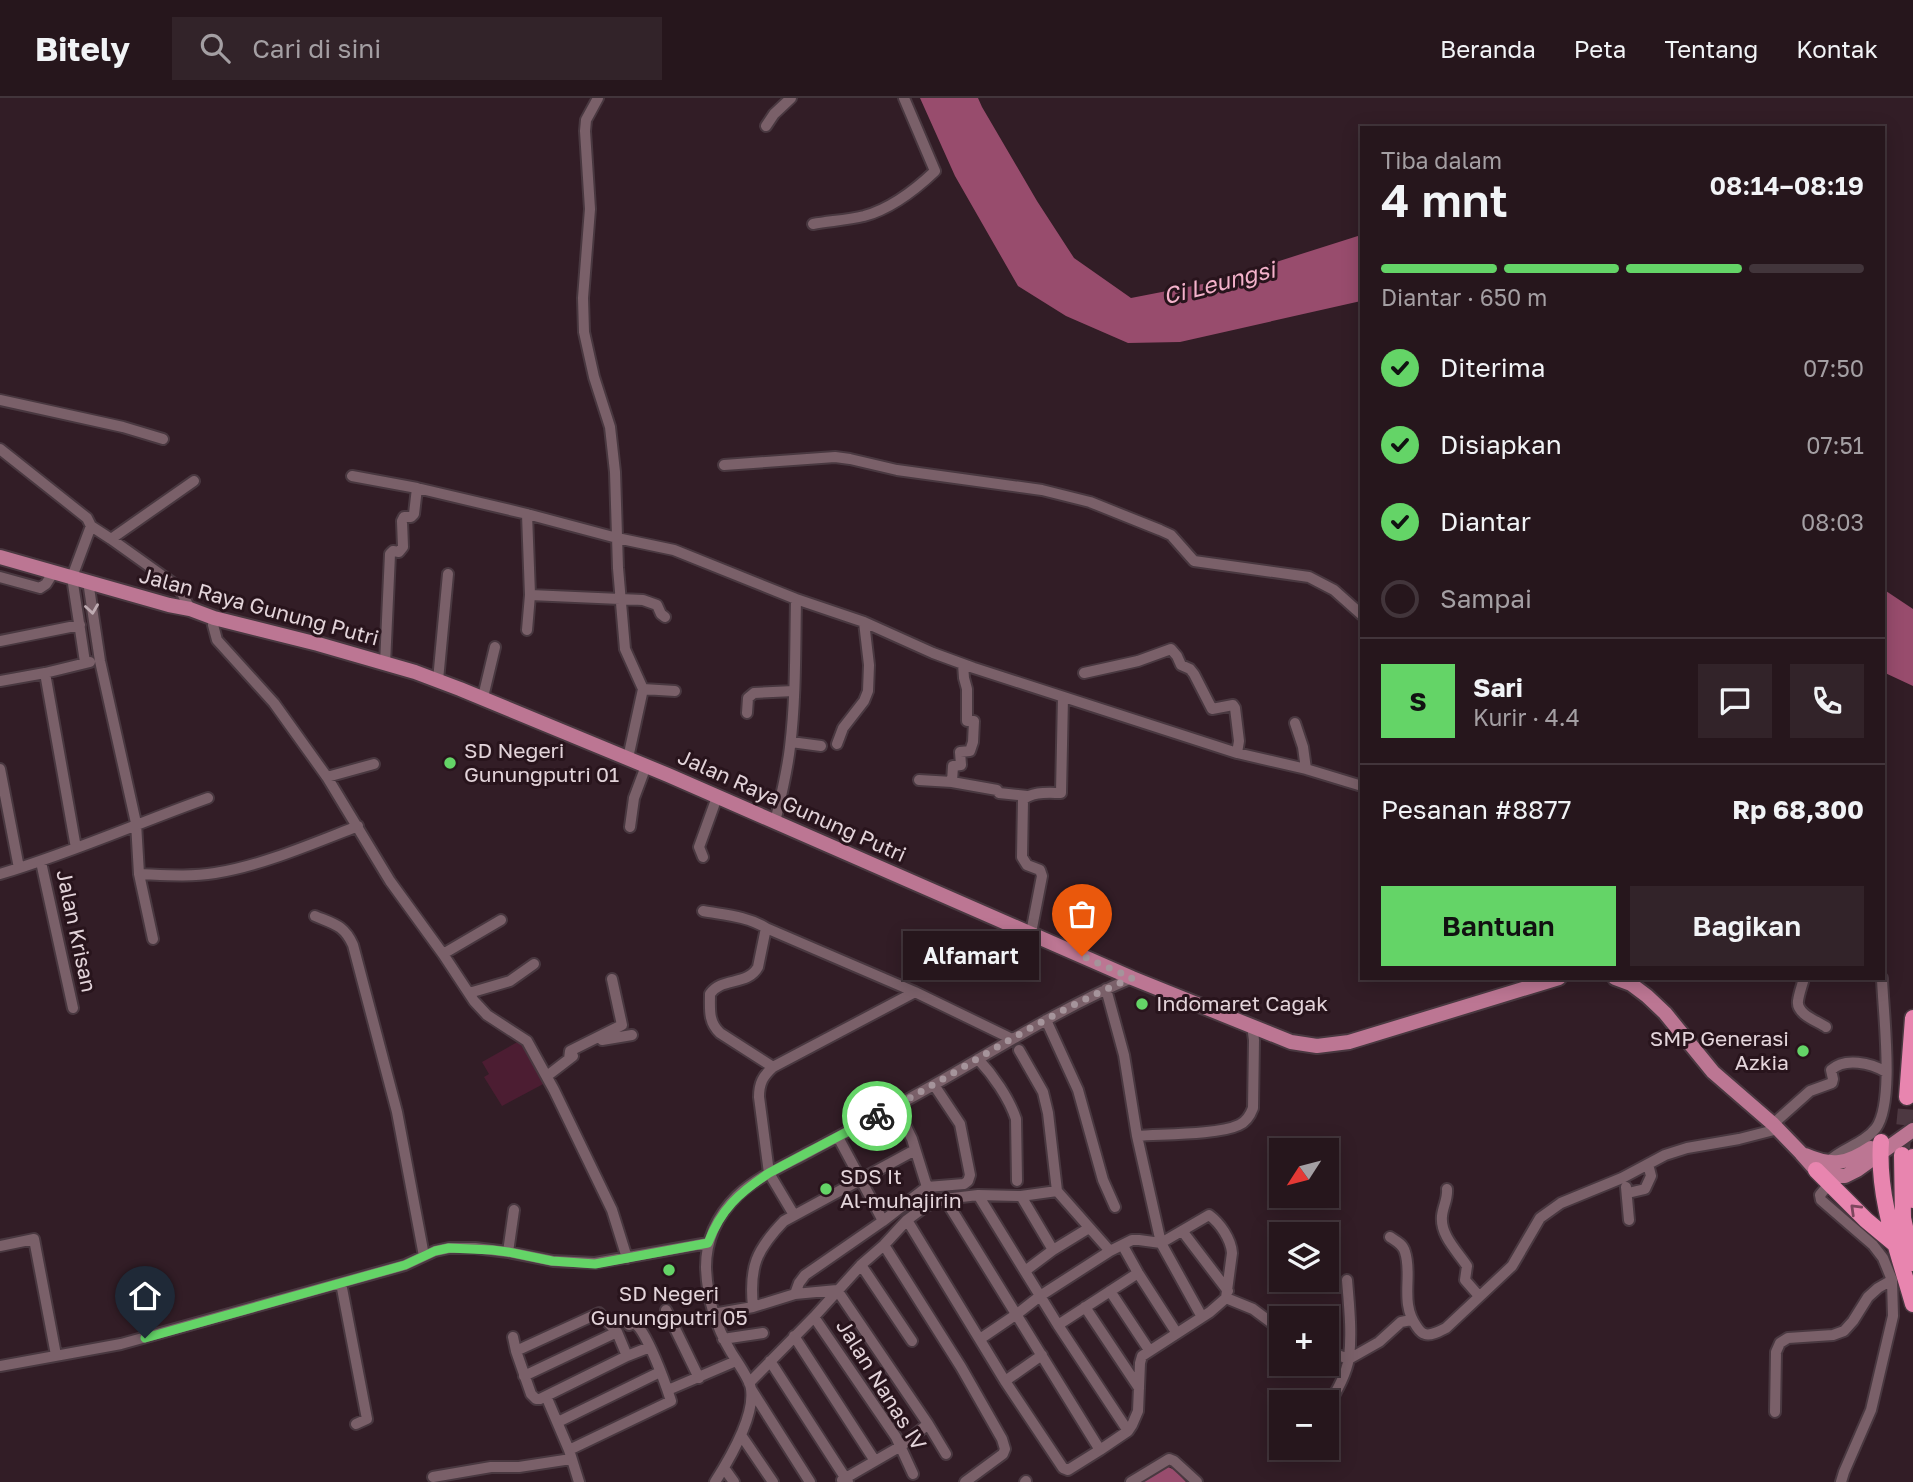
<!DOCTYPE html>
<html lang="id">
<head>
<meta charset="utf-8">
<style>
	:root { --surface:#26161c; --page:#322329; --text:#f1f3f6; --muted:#a49fa3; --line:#42353b; --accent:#64d467 }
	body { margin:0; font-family:"Golos Text",sans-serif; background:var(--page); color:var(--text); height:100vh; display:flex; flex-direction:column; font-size:26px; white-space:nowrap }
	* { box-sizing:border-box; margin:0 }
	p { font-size:23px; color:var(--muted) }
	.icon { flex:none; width:38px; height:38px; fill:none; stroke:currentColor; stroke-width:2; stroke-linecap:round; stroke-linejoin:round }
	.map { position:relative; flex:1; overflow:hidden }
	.panel { position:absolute; left:1360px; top:28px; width:525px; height:854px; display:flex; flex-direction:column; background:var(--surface); border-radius:0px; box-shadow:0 4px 18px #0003,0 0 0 2px var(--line) }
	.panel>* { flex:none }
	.needle { width:46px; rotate:234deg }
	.buttons { position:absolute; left:1269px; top:1040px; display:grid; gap:14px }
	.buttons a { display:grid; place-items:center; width:70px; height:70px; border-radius:0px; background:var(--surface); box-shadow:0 4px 18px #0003,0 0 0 2px var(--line); font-size:35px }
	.pin { position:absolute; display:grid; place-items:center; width:60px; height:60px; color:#fff; margin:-72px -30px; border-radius:50% 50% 50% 0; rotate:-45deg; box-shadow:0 0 7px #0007 }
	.pin .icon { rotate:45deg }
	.courier { position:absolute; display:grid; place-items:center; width:70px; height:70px; margin:-35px; border:5px solid #64d467; border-radius:50%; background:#fff; color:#222; box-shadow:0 2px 9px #0007 }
	.bubble { position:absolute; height:49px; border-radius:0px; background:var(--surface); box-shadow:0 4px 18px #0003,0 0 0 2px var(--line); font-size:23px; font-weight:600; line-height:49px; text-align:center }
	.head em { font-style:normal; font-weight:600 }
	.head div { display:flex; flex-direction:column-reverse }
	.head { display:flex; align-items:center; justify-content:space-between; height:119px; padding:0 21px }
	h1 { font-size:46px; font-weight:600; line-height:52px }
	.bar { display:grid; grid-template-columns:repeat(4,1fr); gap:10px 7px; align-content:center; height:84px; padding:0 21px }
	.bar i { height:9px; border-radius:5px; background:var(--line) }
	.bar .active { background:var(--accent) }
	.bar p { grid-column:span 4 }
	.line { display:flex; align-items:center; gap:18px; padding:0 21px; border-top:2px solid var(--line) }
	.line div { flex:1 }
	.round { display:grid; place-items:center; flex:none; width:74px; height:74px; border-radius:0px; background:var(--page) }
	ol { padding:0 21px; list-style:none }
	li { display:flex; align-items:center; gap:21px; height:77px }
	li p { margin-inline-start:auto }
	li .icon { padding:7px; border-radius:50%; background:var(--accent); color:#111; stroke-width:4 }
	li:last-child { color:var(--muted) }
	li i { width:38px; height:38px; border:4px solid var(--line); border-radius:50% }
	.button { display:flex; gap:14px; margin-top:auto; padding:14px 21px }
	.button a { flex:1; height:80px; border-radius:0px; background:var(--accent); color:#111; font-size:28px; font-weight:600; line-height:80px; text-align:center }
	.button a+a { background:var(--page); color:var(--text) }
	header { display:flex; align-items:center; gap:42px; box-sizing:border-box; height:98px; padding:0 35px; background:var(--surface); border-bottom:2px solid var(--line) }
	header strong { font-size:33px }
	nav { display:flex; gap:38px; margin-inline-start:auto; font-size:24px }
	.search { width:490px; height:63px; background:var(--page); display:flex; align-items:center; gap:18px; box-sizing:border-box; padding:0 24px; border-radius:0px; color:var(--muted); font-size:26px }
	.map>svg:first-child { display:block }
	.green { fill:#4c1d32 }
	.water { fill:#984c6d }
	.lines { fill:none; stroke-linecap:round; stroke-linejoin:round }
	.highway-tunnel { stroke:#4d3841; stroke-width:16; stroke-dasharray:16 8; stroke-linecap:butt }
	.minor-casing { stroke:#493840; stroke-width:14 }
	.major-casing { stroke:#493840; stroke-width:18 }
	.highway-casing { stroke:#493840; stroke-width:19 }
	.minor { stroke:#7a6069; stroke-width:10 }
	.major { stroke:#bc7693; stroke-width:14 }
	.highway { stroke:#e885af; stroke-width:16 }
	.oneway { stroke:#beabb2 }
	.oneway2 { stroke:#7e475e }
	.done { stroke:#a5949b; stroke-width:7; stroke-dasharray:0 12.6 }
	.route { stroke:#64d467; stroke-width:9 }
	.poi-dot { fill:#64d467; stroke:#28141c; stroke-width:2.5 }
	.labels { text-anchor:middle; stroke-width:6; stroke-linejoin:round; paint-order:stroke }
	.street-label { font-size:21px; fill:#e3d4da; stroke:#28141c }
	.poi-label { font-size:21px; fill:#e3d4da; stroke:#28141c; text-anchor:start }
	.water-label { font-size:23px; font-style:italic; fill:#f4b2cb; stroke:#28141c }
</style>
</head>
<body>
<header>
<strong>Bitely</strong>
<div class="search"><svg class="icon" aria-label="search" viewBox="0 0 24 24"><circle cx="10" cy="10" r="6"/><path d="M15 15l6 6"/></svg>Cari di sini</div>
<nav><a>Beranda</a><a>Peta</a><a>Tentang</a><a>Kontak</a></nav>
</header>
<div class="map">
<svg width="1913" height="1384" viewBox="0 0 1913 1384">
	<rect width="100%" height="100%" fill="#321d26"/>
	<!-- green -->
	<path class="green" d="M521,942l26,42 -45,24 -18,-29 5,-3 -7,-12z"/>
	<!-- water -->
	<path class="water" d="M920,0h58l4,9 55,94 37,57 57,40 82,-16 148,-47v66l-181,41 -52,1 -62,-27 -48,-30 -63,-110z
		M1883,491l30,20v77l-30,-14z
		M1168,1369l7,3 11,12h-46l23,-14z"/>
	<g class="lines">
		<!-- highway-tunnel -->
		<path class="highway-tunnel" d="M1902,1051l5,-52"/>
		<defs>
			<path id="minor" d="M598,0l-12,22 -1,11 5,78 -7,89 1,34 10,45 16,50 5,45 3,96 7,81 18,40 -15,69
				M766,28l8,-12 17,-16
				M813,126c17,-3 34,-4 51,-8 26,-7 51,-26 71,-45l-31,-73
				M0,302l123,27 40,12
				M0,351l87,69 4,8 20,13 63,45 8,9 8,16
				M724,367l111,-8 15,2 47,11 145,20 48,12 70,28 11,5 23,26 115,16 25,13 28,25
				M352,378l65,12 110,26 90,24 57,12 122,49 68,23 69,31 41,15 263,85 69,16 56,17
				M527,416l3,81
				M111,441l83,-58
				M0,479l40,11 6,-4 7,-11
				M88,483l12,80 36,162 3,51 14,65
				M214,520l-1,7 4,15 57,63 53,74 63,104 53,73 31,47 13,14 40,26 27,49 58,120 15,48
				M527,532l3,-35 113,5 14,5 4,9 4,3
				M0,543l80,-16
				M85,564l-13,-85 19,-51
				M385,566l5,-110 3,-3 6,1 4,-5 -1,-26 2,-4h7l3,-3 3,-26
				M45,575l31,175
				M1084,575l54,-12 33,-12 6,7 4,9 9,4 4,5 18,35 21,-4 2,3 4,33 -2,12
				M438,582l10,-106
				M0,583l45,-8 45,-11
				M643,591l32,2
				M483,599l12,-50
				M747,615l1,-15 6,-5 40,-2
				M1295,625l8,24 3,22
				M791,644l30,4
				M837,646l6,-16 21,-27 4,-10 1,-26 -5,-43
				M0,671l19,99
				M327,679l47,-13
				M919,682l33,2 1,-16 8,-1 -1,-13 10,-1 3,-9 1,-21h-7v-32l-3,-11 -1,-14
				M952,684l45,8 2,3 28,3
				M775,724c6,-25 12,-49 15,-75 6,-49 5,-99 6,-148
				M630,729l4,-29 12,-32
				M703,759l-4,-10 18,-50
				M41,764l32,146
				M0,776c71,-21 138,-51 208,-76
				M139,776c26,1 51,3 76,-1 46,-7 99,-30 143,-47
				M703,813c22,4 44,5 63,17l149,64 97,47
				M315,818c19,8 29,9 38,29l44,167 27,144
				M766,830l-8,39c-10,19 -37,10 -48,27 0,15 -2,28 10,39l53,34
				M1031,835l11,-57 -2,-6 -13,-5 -5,-8 1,-57c9,-9 26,-7 38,-7l2,-96
				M443,856l58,-34
				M1804,880c-2,8 -5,15 -6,23 -2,13 19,20 28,26
				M469,895l41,-12 24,-17
				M1046,922l32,70 25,90 12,27
				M602,942l30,-5
				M1019,952l24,42 5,21 9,78
				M569,961l1,-8 52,-26 -10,-46
				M978,961c15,16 31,39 38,60l1,62
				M547,978l26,-20
				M896,1008l16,33 15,48
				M1773,1026l37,-33 22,-8 1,-4 -2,-9c14,-13 40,-7 55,2
				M1137,1038c25,-2 81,-1 102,-11 7,-3 11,-9 14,-17l1,-68 -2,-14
				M838,1039l45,84 44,-34
				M1828,1064c13,-14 35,-17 48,-34 19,-26 7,-116 6,-150
				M1829,1086l-9,11 1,5 52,45 10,13 9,22 1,36 -22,94 -27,62 -3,10
				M927,1089l37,-3 4,-3 2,-6 -10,-51 -26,-39
				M1626,1089l3,33
				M1447,1091c1,10 -4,17 -5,27 -2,19 15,35 25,50l-2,14 14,16
				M1628,1095l17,-4 6,-13 -3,-12
				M978,1097l80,130 70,106
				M1021,1098l32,54
				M945,1101l155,251
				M794,1117l-25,-42 -10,-76c0,-14 4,-21 14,-30l142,-75
				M907,1122l98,161 58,87 5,2 32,-20 28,-19 4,-6 6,-14 2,-48 2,-7 68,-44 16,-14 6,-45c-1,-14 -12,-30 -23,-38l-48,28 -24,-107 -13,-81 -18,-66
				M1183,1134l45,59
				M1390,1139c6,4 13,7 15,15 8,23 -6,51 12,75 2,3 4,6 8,7 6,2 15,-3 21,-6l66,-62 28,-48 21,-15 61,-25 43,-23 22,-7 52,-9 39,-10
				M884,1147l77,122 41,72 3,10 -2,5 -38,28
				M0,1148l34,-7 22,116
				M1123,1148l15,27 38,59
				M508,1154l6,-42
				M861,1167l51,76
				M1025,1173l28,-21 36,-22
				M341,1185l26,136 -11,5
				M1110,1193l39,59
				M795,1196l4,-11 6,-8 78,-54
				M1226,1200l27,11 28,21
				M753,1209c-4,-40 3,-57 31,-86l131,-71
				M1085,1209l54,81
				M666,1212l33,68
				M713,1216l40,-7 42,-13 42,-4 91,134 18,30
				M814,1219l82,120 17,37
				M1058,1227l80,-52
				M794,1238l81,125
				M513,1239l3,14 15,43 5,5h4l87,-43 23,-9
				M723,1241l40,-6
				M980,1241l37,-25 23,-18 70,-45 22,-11h7l22,3 41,74
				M516,1253l83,-38 18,19 10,24
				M1326,1253l23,8
				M1349,1261l30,-17 22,-20 10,-2
				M770,1263l78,121
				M0,1268l121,-22 284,-79 30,-14 14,-3h26l33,4 45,9 42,2 113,-20
				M524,1278l93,-44
				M1005,1283l37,-26
				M749,1285l65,-66 47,-52 23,-20 23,-25 19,-14 19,-7 33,-4 43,1 36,-5 53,60
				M751,1291l59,93
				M668,1292l68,-29
				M546,1298l23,54 10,32
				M1326,1310c10,-15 20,-32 23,-50 3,-26 0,-53 -2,-78
				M1775,1314l1,-60 4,-9 8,-5 45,-3 11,-4 9,-10 15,-24 10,-9 14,-8
				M558,1324l102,-50
				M741,1337l32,47
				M1284,1350l2,-1
				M569,1352l102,-49c-5,-16 -25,-72 -37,-78l-5,2
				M724,1370l10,14
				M433,1379l58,-10h28l52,-8
				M842,1382l59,-34 27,-22
				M715,1384c14,-22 40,-66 36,-93 -1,-10 -14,-27 -20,-37 -16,-27 -24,-53 -25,-85 0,-28 11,-51 31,-71 20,-19 48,-31 72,-44 32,-17 63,-33 94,-50 76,-41 148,-90 229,-124
				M1025,1384l1,-1
				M1131,1384l38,-23 5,2 23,21"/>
			<path id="major" d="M0,459l169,48 21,4 24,9 104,26 97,28 45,17 208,86 464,203 159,64 26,4 32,-4 210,-64
				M1615,880l16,6 16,12 18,17 48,59 60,52 28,29 15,17 10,6h19l12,-6 56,-40
				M1805,1057c27,12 42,9 66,-7"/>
			<path id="highway" d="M1907,999l6,-79
				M1881,1044c-4,56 17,109 32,162
				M1902,1057l1,63 10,45
				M1913,1059v43
				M1816,1072l50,50 30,25"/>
		</defs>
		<!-- minor casing -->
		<use href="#minor" class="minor-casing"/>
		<!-- major casing -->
		<use href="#major" class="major-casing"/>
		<!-- highway casing -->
		<use href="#highway" class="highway-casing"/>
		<!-- minor -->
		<use href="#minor" class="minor"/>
		<!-- major -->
		<use href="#major" class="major"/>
		<!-- highway -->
		<use href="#highway" class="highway"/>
	</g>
	<!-- one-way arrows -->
	<defs><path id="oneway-chevron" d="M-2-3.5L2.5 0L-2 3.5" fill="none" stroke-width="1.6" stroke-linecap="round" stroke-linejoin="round" transform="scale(1.75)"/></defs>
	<use class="oneway" href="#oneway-chevron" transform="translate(92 511) rotate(82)"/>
	<use class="oneway2" href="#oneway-chevron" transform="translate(1855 1111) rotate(-136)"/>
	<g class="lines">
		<!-- done -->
		<path class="done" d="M877,1018c85,-45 165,-101 255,-138l-50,-22"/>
		<!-- route -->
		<path class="route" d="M145,1240l260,-73 30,-14 14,-3 43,2 16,2 44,9 43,3 113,-21c13,-34 31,-50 61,-70l108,-57"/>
	</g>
	<!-- markers -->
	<g class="poi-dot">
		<circle cx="450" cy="665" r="7"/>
		<circle cx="1142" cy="906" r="7"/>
		<circle cx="1803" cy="953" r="7"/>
		<circle cx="826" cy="1091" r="7"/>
		<circle cx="669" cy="1172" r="7"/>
	</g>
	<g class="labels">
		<!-- street labels -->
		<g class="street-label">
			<text transform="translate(259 509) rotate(15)" y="7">Jalan Raya Gunung Putri</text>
			<text transform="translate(792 708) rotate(24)" y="7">Jalan Raya Gunung Putri</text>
			<text transform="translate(76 833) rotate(78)" y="7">Jalan Krisan</text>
			<text transform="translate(881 1287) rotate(58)" y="7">Jalan Nanas IV</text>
		</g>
		<!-- poi labels -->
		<g class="poi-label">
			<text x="464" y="660">SD Negeri<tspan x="464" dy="24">Gunungputri 01</tspan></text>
			<text x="1156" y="913">Indomaret Cagak</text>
			<text x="1789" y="948" text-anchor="end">SMP Generasi<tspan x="1789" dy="24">Azkia</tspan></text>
			<text x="840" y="1086">SDS It<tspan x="840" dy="24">Al-muhajirin</tspan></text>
			<text x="669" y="1203" text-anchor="middle">SD Negeri<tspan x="669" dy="24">Gunungputri 05</tspan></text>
		</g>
		<!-- water labels -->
		<g class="water-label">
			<text transform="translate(1219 185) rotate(-14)" y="8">Ci Leungsi</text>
		</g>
	</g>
</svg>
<div class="buttons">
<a><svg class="needle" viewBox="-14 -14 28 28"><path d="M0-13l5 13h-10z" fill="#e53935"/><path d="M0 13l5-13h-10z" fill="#a49fa3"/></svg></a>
<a><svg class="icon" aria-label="layers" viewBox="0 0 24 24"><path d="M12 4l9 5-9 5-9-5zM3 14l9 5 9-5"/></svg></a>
<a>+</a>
<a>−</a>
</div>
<div class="pin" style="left:1082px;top:858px;background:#ea580c"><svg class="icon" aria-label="bag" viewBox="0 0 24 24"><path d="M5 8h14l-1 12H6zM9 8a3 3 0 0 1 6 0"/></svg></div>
<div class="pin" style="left:145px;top:1240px;background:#1f2937"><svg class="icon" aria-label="home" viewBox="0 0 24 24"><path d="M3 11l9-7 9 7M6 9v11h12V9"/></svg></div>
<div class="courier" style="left:877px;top:1018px"><svg class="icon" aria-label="bike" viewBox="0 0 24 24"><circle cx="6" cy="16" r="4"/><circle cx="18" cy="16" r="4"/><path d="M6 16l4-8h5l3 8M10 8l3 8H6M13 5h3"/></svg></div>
<div class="bubble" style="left:903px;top:833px;width:136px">Alfamart</div>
<section class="panel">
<div class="head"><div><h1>4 mnt</h1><p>Tiba dalam</p></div><em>08:14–08:19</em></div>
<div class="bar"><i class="active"></i><i class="active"></i><i class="active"></i><i></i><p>Diantar · 650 m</p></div>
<ol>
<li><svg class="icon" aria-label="check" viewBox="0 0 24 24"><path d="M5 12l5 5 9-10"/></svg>Diterima<p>07:50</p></li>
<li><svg class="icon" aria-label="check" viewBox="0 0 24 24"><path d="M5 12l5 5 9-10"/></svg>Disiapkan<p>07:51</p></li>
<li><svg class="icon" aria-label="check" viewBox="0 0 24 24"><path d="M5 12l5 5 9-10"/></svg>Diantar<p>08:03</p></li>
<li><i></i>Sampai</li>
</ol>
<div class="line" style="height:126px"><b class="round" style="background:var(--accent);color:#111">S</b><div><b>Sari</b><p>Kurir · 4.4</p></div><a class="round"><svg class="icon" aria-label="chat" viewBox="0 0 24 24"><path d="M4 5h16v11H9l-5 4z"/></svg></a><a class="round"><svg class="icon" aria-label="phone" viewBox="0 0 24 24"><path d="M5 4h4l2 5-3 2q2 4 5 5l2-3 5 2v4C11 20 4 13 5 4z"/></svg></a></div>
<div class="line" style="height:91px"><div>Pesanan #8877</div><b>Rp 68,300</b></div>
<div class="button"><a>Bantuan</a><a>Bagikan</a></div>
</section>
</div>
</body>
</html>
